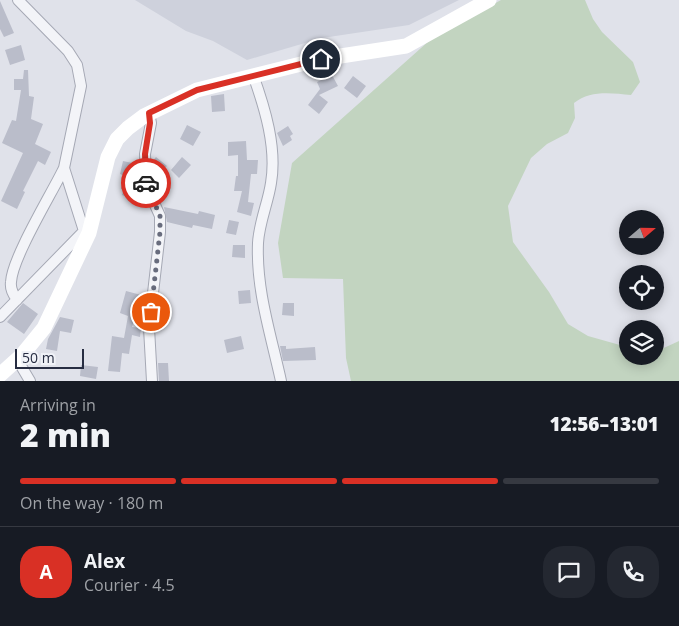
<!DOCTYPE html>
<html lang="en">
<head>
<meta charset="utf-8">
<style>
	:root { --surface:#171b24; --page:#242831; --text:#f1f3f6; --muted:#9ea1a6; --line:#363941; --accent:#d93025 }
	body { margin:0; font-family:"Open Sans",sans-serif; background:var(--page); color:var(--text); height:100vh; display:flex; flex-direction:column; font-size:19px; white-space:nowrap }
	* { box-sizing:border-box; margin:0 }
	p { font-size:16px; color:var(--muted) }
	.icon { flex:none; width:28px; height:28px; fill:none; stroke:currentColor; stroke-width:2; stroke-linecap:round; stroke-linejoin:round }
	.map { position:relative; height:381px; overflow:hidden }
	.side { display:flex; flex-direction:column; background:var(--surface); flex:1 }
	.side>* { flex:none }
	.needle { width:32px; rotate:70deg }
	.tools { position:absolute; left:619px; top:210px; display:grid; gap:10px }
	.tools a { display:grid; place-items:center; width:45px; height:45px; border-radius:50%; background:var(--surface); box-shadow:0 2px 12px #0003; font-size:25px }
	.scale { position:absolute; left:15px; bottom:12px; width:69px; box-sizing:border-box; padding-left:5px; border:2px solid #272d42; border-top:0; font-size:14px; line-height:18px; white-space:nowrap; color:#272d42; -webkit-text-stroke:4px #f0f2f7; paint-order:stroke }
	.pin { position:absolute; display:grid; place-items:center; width:42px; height:42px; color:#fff; margin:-21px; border:2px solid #fff; border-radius:50%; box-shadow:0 1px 5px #0007 }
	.courier { position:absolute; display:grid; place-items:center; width:50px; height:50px; margin:-25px; border:4px solid #d93025; border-radius:50%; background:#fff; color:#222; box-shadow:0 1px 6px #0007 }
	.headline em { font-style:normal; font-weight:800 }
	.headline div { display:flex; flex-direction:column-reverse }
	.headline { display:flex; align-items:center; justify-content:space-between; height:85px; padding:0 20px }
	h1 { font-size:32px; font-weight:800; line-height:38px }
	.bar { display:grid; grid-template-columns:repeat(4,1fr); gap:8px 5px; align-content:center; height:60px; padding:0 20px }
	.bar i { height:6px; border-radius:4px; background:var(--line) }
	.bar .selected { background:var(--accent) }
	.bar p { grid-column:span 4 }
	.line { display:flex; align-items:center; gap:12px; padding:0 20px; border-top:1px solid var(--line) }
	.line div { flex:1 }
	.round { display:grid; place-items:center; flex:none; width:52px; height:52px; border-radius:20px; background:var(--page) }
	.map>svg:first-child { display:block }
	.built { fill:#ced1dc }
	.green { fill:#c2d4c0 }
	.building { fill:#babdca }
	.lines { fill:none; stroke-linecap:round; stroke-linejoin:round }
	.street-casing { stroke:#a5a8b4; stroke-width:12 }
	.street { stroke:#f3f4f8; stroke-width:10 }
	.secondary { stroke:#fff; stroke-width:15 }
	.done { stroke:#686c7d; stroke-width:5; stroke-dasharray:0 9 }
	.route { stroke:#d93025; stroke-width:6 }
</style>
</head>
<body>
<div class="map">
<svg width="679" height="381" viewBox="0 0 679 381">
	<rect width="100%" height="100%" fill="#e0e2ea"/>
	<!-- built -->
	<path class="built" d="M135,0h324l-50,25 -87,13 -75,22 -34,-19 -27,-10z"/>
	<!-- green -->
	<path class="green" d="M501,0h84l8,19 9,13 31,30 7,20 -9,13c-20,-2 -41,-5 -57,8l1,15 -7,15 -21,11 -16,14 -23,48 5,36 36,50 19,32 20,12 39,11 1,9h27v-4l24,-11v40h-328l-5,-23 -3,-79 -60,-1 -5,-35 14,-80 138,-123z"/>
	<!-- building -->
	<path class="building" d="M0,1l14,32 -10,4 -4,-8z
		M21,45l4,15 -15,5 -5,-15z
		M24,70h4l1,26 5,1 -3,22 12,5 -8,20 16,8 -6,13 -7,-4 -15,30 2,1 -8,17 -16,-8 22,-48 -21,-10 10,-23 4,1 5,-31h-7v-11h9z
		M332,75l6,11 -19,9 9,7 -9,12 -11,-9 12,-16 -3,-7z
		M353,76l13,10 -9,12 -13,-10z
		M224,94l1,17 -13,1 -1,-16z
		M187,125l14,7 -8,14 -13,-7z
		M288,126l5,8 -3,2 2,4 -9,6 -6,-13z
		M246,141l1,19h11l-1,14h-6l-3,28 6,1 -3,13 -14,-4 5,-21h-8l2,-15h2v-21l-10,1v-14z
		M156,157l11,9 -8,8 -7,-5v-7z
		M182,157l9,8 -12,13 -8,-8z
		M123,161l14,3 -4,17 6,2 -3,17 -14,-5 2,-5 -3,-1 4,-13 -5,-2z
		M164,207l34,7 1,-3 16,4 -3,14 -19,-4 -1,3 -25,-6z
		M229,220l10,2 -3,13 -10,-2z
		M233,245h12v13l-13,-1z
		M250,290l1,13 -12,1 -1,-13z
		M126,291l15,4 -9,32 9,1 -1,9 -8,-2 -3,19 -7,-1 -2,19 -12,-1 4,-35 12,2 4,-22 -8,-3z
		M23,303l15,11 -14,20 -17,-12z
		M283,303h11v13l-12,-1z
		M60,317l14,3 -3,13 -11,-2 -3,20 -11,-2 2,-10z
		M241,336l3,13 -17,4 -3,-13z
		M280,346h6v3l29,-2 1,13 -33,1z
		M158,363h10l1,18h-10z
		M81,365l17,2 -2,12 -16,-3z"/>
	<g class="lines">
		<defs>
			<path id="street" d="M18,0l50,51 9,14 4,21 -17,82 20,63 5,2
				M253,75c12,33 24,73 18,108 -3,20 -12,40 -13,60 -2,47 13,92 23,138
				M149,113l2,10 -6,31 1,31 14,31v16l-11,96 3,53
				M17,300c-4,-6 -7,-11 -6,-18 1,-24 41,-89 53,-114
				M0,317l84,-86
				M17,359l13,22"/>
		</defs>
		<!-- street casing -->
		<use href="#street" class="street-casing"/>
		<!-- street -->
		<use href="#street" class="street"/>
		<!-- secondary -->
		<path class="secondary" d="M0,375l22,-20 22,-27 45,-95 19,-76 9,-18 11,-11 16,-12 53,-26 124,-31 85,-13 83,-46"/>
	</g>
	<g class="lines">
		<!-- done -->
		<path class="done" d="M146,183l14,33v16l-9,80"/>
		<!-- route -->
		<path class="route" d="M146,183l-1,-29 5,-31 -1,-10 48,-23 124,-31"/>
	</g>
</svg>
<div class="tools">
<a><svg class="needle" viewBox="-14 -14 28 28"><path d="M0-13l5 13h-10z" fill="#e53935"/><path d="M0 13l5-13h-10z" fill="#9ea1a6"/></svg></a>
<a><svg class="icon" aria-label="locate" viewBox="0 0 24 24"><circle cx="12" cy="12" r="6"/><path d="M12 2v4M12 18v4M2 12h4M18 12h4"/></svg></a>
<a><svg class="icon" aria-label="layers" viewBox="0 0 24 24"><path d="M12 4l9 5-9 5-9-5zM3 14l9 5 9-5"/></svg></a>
</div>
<div class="scale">50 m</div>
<div class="pin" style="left:151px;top:312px;background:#ea580c"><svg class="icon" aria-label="bag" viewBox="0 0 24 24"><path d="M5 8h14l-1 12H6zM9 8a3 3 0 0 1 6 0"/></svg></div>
<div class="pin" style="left:321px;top:59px;background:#1f2937"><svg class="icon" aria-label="home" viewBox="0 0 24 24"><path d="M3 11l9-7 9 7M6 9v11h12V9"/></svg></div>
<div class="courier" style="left:146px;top:183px"><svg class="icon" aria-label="car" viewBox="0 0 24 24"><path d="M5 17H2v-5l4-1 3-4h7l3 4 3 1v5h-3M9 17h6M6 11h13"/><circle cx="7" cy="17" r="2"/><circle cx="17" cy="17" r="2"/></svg></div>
</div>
<section class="side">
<div class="headline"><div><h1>2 min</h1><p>Arriving in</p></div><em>12:56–13:01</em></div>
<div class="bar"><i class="selected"></i><i class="selected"></i><i class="selected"></i><i></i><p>On the way · 180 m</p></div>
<div class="line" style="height:90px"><b class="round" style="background:var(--accent);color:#fff">A</b><div><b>Alex</b><p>Courier · 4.5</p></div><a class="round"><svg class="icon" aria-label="chat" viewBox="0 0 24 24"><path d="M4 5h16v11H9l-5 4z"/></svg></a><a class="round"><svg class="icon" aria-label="phone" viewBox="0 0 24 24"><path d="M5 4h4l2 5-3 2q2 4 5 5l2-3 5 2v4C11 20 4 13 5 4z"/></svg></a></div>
</section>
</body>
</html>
